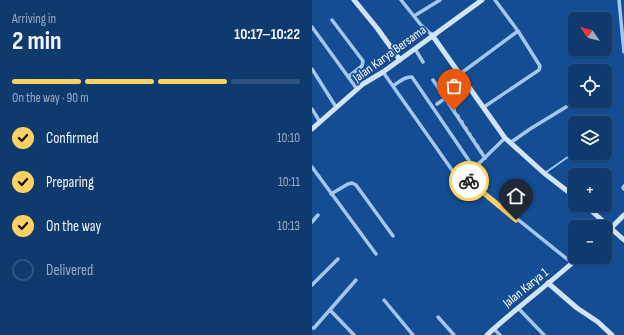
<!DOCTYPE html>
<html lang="en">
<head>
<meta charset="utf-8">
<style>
	:root { --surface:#0f3a6e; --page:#1d4576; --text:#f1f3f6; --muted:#9badc2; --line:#2f5481; --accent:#ffd163 }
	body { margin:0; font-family:"Sofia Sans Condensed",sans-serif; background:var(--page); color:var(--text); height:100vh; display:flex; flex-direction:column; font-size:15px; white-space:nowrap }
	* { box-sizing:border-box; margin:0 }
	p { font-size:13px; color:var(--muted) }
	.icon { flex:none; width:22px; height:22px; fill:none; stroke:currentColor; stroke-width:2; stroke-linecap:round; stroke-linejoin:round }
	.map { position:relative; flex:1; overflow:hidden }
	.sheet { display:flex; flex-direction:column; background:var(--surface); width:312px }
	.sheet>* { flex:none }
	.needle { width:26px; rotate:305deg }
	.fabs { position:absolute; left:256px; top:12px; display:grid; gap:8px }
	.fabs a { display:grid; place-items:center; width:44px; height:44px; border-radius:6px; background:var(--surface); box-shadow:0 1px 3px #0004,0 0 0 1px var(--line); font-size:20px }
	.pin { position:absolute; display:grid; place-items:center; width:34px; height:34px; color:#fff; margin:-41px -17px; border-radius:50% 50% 50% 0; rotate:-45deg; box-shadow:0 0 4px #0007 }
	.pin .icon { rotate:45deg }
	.courier { position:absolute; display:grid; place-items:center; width:40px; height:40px; margin:-20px; border:3px solid #ffd163; border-radius:50%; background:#fff; color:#222; box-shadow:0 1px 5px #0007 }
	.head em { font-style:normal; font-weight:700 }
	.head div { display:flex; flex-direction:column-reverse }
	.head { display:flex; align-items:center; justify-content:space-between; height:68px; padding:0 12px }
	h1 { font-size:26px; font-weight:700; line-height:30px }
	.bar { display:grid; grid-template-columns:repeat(4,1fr); gap:6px 4px; align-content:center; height:48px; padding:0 12px }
	.bar i { height:5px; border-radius:3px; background:var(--line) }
	.bar .on { background:var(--accent) }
	.bar p { grid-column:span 4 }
	ol { padding:0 12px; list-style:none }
	li { display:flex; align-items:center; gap:12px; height:44px }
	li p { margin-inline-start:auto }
	li .icon { padding:4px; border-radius:50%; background:var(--accent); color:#111; stroke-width:4 }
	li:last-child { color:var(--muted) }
	li i { width:22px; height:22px; border:2px solid var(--line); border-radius:50% }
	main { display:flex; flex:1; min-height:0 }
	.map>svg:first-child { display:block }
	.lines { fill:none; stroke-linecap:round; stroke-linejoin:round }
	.lane { stroke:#a3c7f1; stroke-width:2 }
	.street { stroke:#a3c7f1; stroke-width:3.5 }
	.secondary { stroke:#d2e4fc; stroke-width:5 }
	.done { stroke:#adc1d9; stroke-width:4; stroke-dasharray:0 7.2 }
	.route { stroke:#ffd163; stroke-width:5 }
	.labels { text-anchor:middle; stroke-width:3.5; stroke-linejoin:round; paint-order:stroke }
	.street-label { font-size:13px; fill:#fff; stroke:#144d93 }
</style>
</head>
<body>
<main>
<section class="sheet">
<div class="head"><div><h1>2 min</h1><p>Arriving in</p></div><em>10:17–10:22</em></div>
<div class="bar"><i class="on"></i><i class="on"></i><i class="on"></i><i></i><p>On the way · 90 m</p></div>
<ol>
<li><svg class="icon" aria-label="check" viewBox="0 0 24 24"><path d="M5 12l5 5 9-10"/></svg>Confirmed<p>10:10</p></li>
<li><svg class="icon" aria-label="check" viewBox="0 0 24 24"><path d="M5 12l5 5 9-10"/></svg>Preparing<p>10:11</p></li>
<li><svg class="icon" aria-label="check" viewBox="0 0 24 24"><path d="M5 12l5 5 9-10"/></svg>On the way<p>10:13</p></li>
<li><i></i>Delivered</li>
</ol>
</section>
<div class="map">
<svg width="312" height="335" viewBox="0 0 312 335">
	<rect width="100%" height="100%" fill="#144d93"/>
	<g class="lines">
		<!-- lane -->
		<path class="lane" d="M233,173l30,-21"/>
		<!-- street -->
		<path class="street" d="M89,0l20,25 11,10
			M307,0l5,52
			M102,16l26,-16
			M20,20l31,41 -1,5 -14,11
			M0,27l45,62
			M103,49l8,13
			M0,69l24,38
			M71,72l76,108 6,-3 40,-39
			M148,74l58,-43
			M121,80l52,78
			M81,86c6,-4 12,-10 19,-9l62,91
			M125,104l30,-21
			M172,107l55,-37 1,-4 -22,-35 -23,-31
			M0,109l8,13
			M198,143l20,-14 36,-22
			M0,167l64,87
			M153,177l107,86
			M312,186l-1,2 1,1
			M19,194l17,-10 4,-1 4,2 37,51
			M0,222l6,-7
			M0,285l26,-26
			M72,300l29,35
			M206,308l26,27
			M18,310l24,25
			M126,317l16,18
			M0,328h2l42,-48
			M182,329l6,6"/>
		<!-- secondary -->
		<path class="secondary" d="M42,0l23,28 23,32
			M120,35l73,103 39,35 31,24
			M0,129l51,-45 20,-12 99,-72
			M273,205l39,35
			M293,234l19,-19
			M236,283l29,25 21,14 14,13
			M175,335c29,-27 62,-51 92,-78"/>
	</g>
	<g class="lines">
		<!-- done -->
		<path class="done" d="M142,110l31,48 -20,19 4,4"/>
		<!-- route -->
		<path class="route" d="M157,181l47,39"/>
	</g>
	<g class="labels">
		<!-- street labels -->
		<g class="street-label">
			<text transform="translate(77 53) rotate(-36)" y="5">Jalan Karya Bersama</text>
			<text transform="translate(213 287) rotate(-39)" y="5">Jalan Karya 1</text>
		</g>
	</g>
</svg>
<div class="fabs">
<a><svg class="needle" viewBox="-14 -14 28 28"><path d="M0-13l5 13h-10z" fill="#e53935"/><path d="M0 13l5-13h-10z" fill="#9badc2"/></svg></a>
<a><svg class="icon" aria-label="locate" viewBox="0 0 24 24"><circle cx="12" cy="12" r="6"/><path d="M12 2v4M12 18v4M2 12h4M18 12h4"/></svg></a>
<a><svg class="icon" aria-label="layers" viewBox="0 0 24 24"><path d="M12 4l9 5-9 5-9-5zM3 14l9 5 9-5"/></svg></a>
<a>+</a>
<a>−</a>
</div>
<div class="pin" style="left:142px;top:110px;background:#ea580c"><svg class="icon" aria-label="bag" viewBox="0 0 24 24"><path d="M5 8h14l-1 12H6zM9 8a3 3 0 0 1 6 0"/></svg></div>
<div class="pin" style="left:204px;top:220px;background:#1f2937"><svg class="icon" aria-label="home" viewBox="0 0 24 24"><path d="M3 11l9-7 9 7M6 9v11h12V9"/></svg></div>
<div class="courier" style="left:157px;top:181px"><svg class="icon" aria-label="bike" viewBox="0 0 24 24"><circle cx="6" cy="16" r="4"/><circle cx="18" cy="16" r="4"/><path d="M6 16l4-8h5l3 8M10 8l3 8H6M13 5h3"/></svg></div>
</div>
</main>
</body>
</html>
